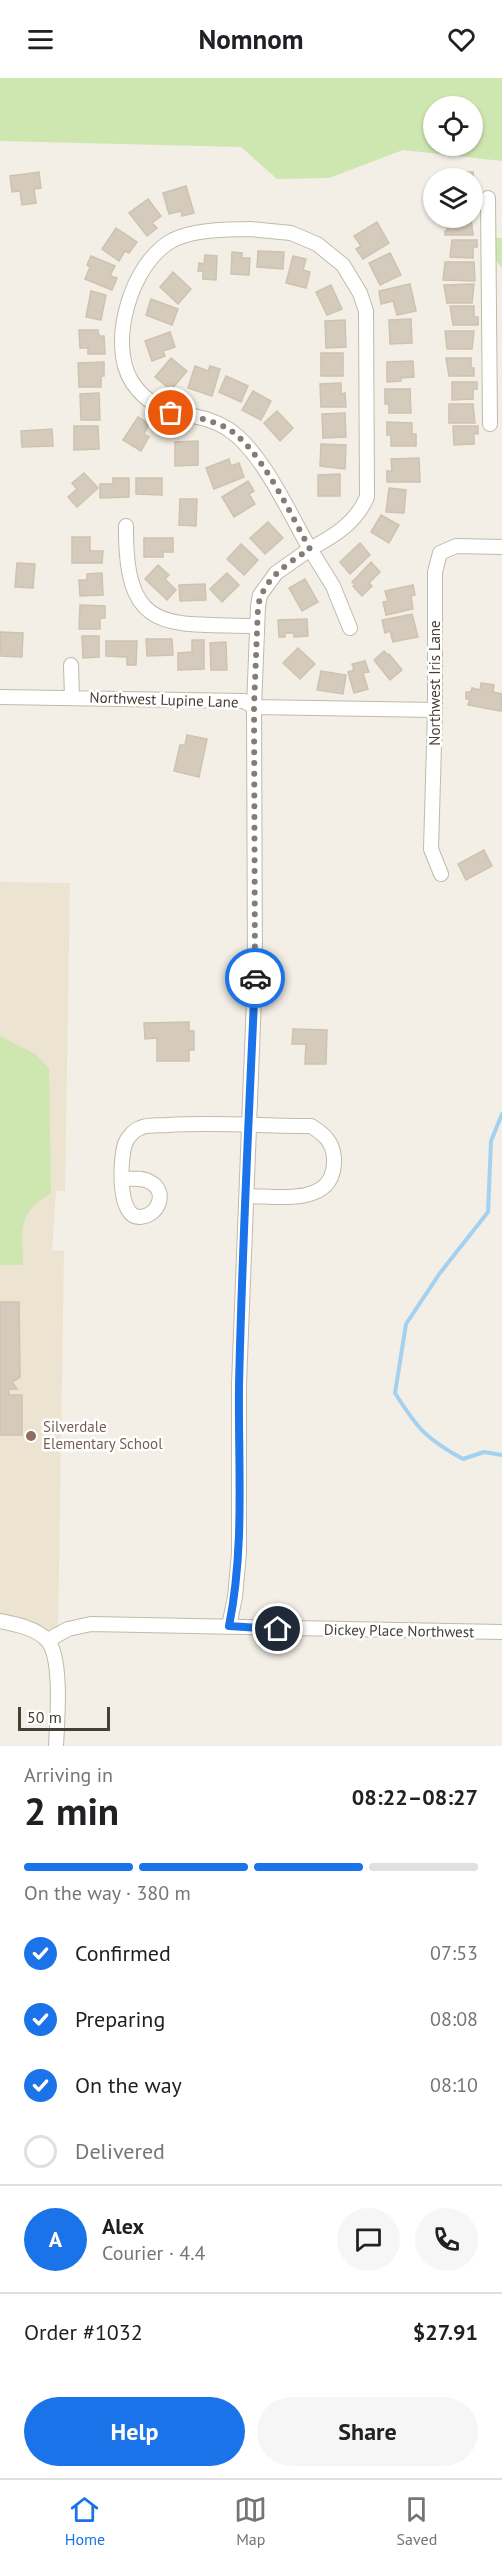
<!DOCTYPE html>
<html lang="en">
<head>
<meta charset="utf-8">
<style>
	:root { --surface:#fff; --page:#f6f6f6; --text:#202124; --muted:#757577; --line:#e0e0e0; --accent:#1a73e8 }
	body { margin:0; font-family:"PT Sans",sans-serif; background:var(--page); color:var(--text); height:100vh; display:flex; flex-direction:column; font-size:22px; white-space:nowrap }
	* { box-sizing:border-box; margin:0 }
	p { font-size:20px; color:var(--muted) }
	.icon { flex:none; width:33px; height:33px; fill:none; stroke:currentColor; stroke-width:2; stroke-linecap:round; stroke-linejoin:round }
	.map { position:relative; height:1668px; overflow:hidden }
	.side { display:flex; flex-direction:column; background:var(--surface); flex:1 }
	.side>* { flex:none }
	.controls { position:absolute; left:423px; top:18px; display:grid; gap:12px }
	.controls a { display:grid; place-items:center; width:60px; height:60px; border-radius:50%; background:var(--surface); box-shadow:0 2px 4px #0004; font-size:30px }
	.scale { position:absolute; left:18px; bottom:15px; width:92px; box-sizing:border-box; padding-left:6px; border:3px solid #463f36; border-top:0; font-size:16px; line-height:21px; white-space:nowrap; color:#463f36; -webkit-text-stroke:4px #fff; paint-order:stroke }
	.pin { position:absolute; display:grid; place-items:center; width:51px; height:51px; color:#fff; margin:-26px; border:3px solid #fff; border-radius:50%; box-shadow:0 2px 6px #0007 }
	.courier { position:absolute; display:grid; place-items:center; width:60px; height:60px; margin:-30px; border:4px solid #1a73e8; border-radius:50%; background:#fff; color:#222; box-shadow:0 2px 8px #0007 }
	.summary em { font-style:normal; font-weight:700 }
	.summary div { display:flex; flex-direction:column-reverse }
	.summary { display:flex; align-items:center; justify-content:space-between; height:102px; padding:0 24px }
	h1 { font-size:39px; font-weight:700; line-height:45px }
	.bar { display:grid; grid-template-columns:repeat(4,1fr); gap:9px 6px; align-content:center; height:72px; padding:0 24px }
	.bar i { height:8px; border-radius:4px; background:var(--line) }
	.bar .on { background:var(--accent) }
	.bar p { grid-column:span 4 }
	.line { display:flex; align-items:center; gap:15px; padding:0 24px; border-top:2px solid var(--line) }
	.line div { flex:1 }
	.round { display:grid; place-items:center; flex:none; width:63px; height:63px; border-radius:32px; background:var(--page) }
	ol { padding:0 24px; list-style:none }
	li { display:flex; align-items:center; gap:18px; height:66px }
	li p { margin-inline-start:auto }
	li .icon { padding:6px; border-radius:50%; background:var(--accent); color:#fff; stroke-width:4 }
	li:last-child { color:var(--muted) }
	li i { width:33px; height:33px; border:3px solid var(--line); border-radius:50% }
	.cta { display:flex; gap:12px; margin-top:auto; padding:12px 24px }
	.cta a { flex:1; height:69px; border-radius:36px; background:var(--accent); color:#fff; font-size:24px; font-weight:700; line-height:69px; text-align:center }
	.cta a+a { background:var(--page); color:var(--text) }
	header { display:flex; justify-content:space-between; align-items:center; height:78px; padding:0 24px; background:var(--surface); font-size:27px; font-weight:700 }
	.tabs { display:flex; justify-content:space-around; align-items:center; height:84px; border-top:2px solid var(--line); background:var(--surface); font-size:16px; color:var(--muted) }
	.tabs a { display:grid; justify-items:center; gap:3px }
	.tabs .on { color:var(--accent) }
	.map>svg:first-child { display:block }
	.education { fill:#ece4d0 }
	.green { fill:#cee7b0; fill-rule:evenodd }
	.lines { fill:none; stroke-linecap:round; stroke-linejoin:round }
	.stream { stroke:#a3d1ef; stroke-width:4 }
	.building { fill:#d4cbbc; stroke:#cfc2af; stroke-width:1.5 }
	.minor-casing { stroke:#c1baac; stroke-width:16 }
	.minor { stroke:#fff; stroke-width:14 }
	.done { stroke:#837d74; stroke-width:6; stroke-dasharray:0 10.8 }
	.route { stroke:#1a73e8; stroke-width:8 }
	.education-dot { fill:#8d6e63; stroke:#fff; stroke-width:2 }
	.labels { text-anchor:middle; stroke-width:5; stroke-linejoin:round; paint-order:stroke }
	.street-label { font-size:15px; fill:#463f36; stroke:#fff }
	.education-label { font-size:15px; fill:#785e54; stroke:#fff; text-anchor:start }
</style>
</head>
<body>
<header><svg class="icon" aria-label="menu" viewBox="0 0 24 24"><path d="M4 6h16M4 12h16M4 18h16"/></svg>Nomnom<svg class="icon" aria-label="heart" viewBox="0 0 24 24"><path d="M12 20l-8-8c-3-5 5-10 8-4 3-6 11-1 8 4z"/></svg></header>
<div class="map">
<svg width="502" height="1668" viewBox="0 0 502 1668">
	<rect width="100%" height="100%" fill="#f3efe6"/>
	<!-- education -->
	<path class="education" d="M0,804l70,1 -5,308h-9l-4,59 12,1 -6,383 -10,6 -48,-19z"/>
	<!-- green -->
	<path class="green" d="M0,0h502v83l-99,-11 -74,28 -52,1 -36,-32 -241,-6zM472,28v40h-38v-40z
		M494,160h8v30l-8,-10z
		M0,958l35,18 14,14 2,125c-35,22 -28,35 -28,72h-23z"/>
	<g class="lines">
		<!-- stream -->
		<path class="stream" d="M502,1036l-11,27 -3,71 -48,61 -34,51 -11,69c22,35 31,46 68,66l21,-7 18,3"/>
	</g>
	<!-- building -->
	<path class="building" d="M39,94l2,16 -7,1 2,14 -14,2 -2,-14 -8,1 -2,-16z
		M444,94h29l2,18h-3v-12h-28z
		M186,108l8,27 -12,3 -1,-5 -12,3 -6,-21z
		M148,121l13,17 -9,7 5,5 -10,8 -18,-23z
		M447,140h24l2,17h-28v-4h2z
		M377,144l12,21 -26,16 -7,-10 5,-3 -7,-10z
		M116,150l21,14 -8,11 -4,-2 -6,10 -17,-12z
		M452,162h25v7h-4v11l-23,-1z
		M258,173l26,1 -1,17 -26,-2z
		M232,174l10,1v5h8l-1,17 -18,-1z
		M390,175l11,22 -21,10 -11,-22z
		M205,177l12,1 -1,24 -13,-1v-8h-5l1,-8 5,1z
		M91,178l24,10 -5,10 7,2 -5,12 -27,-11 5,-12 -3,-2z
		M293,178l13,3 -3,11 7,2 -4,16 -20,-5z
		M445,184h29l1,19 -32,-1z
		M173,194l18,17 -13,15 -18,-17z
		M410,206l6,27 -19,4 -4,-14 -12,3 -2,-13z
		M474,206l-2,19h-25l-3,-18z
		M331,207l11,24 -15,6 -11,-23z
		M91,213l15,4 -5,25 -15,-3z
		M151,221l27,10 -6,16 -26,-10z
		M450,228h24v11h4v8h-25z
		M411,241l1,24 -22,1 -1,-24z
		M345,242l1,27 -20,1 -1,-27z
		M79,252h19l1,6h5l1,18h-17v-6h-8z
		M445,253h29l-2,18h-25z
		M170,254l5,15 -12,4 2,5 -13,5 -7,-20z
		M321,275h22v23h-22z
		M171,280l16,13 -16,19 -16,-13z
		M446,280h25v10h3v8h-25z
		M413,283l1,16 -13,1v3l-14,1v-20z
		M104,284v14h-3v11h-22l-1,-24z
		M195,288l13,5 2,-5 10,3 -8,27 -24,-8z
		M226,298l22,10 -7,16 -22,-10z
		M452,304h25v7h-4v10l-21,1z
		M341,305v11l4,-1 1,14h-25l-1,-23z
		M385,311h25l1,24h-22v-9h-4z
		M253,313l18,10 -10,19 -19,-10z
		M99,315l1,27h-19l-1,-26z
		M449,326h24l2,19h-26z
		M277,333l16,17 -13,13 -16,-18z
		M345,335l1,24 -23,1 -1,-24z
		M138,339l11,7 -5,10 5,3 -8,14 -18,-11z
		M387,344l25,1v11h4v12h-25v-11h-4z
		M74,348h24l1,23 -25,1z
		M453,348h25v8l-4,-1v11l-20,1z
		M52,351l1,17 -31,1 -1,-16z
		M198,363v24l-23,1v-24z
		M321,366l25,1 -1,24 -25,-3z
		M419,380l1,24h-33v-11h5l-1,-12z
		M229,381l2,7 8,-3 5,14 -30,12 -8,-21z
		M84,395l14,15 -21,19 -9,-10 9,-8 -5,-6z
		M340,396v22h-22v-21z
		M113,400h16v19l-29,1v-14h13z
		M136,400h26v17l-26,-1z
		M248,403l6,10 -5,3 6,10 -21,13 -12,-20z
		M389,410l17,2 -2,23 -18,-1z
		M180,421h17l-1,27 -17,-1z
		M381,437l18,10 -10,18 -18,-11z
		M268,444l15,16 -18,16 -15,-16z
		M72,459h18v14h13l-1,12h-30z
		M144,460h29v14h-10v5h-19z
		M360,465l10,12 -20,19 -10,-12z
		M241,466l17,16 -14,15 -17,-16z
		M371,484l9,10 -11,11 3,3 -10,10 -9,-10 2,-2 -3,-2z
		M17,485l18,1 -2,24 -18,-1z
		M158,487l11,10 -4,4 11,11 -9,10 -22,-21z
		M102,495l1,22 -23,1 -1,-16h8v-6z
		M227,495l12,12 -17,17 -12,-13z
		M305,501l13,23 -16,9 -13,-23z
		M205,506l1,16 -26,1 -1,-16z
		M413,507l2,10 -4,1 2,13 -27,6 -3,-13 5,-1 -3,-10z
		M80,527l25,1v12h-5v11h-21z
		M412,536l6,23 -25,5 -3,-11 -5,2 -3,-13z
		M307,541l1,17 -14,1v-4h-9v4h-6l-1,-17z
		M0,554l23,1 -1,24 -21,-1z
		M82,558h17v21l-16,1z
		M146,561h26l1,16 -26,1z
		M192,562h12v29l-26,1v-17l14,-1z
		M106,563h31l-1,24h-9v-8l-21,-1z
		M226,564l1,28h-16l-1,-27z
		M298,570l17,16 -15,15 -17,-16z
		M384,573l4,4 1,-1 13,16 -12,10 -16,-20z
		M365,583l4,11 -6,1 5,16 -14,4 -6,-21 6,-2 -2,-6z
		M321,593l25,4 -3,19 -26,-4z
		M481,605l13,2 -1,7 9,2 -1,17 -33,-6 2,-6h-4v-7h5l1,-4 8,2z
		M187,657l20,4 -8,38 -25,-6 6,-26h5z
		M484,772l8,16 -26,14 -8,-16z
		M189,944v9h5v19h-5v11h-32v-23l-12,1 -1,-16z
		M293,951l34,1 -1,34h-21l1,-20h-14z
		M0,1224h19l1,75 -8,5 5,7h-8v6h13v40h-22z"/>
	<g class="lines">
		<defs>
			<path id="minor" d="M488,120l2,226
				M250,151l41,4 26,11 26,21 17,28 6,18 1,186c-11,26 -33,39 -57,52 -21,-36 -48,-98 -82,-120 -34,-22 -69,-6 -96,-47 -25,-39 0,-121 41,-142 23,-11 52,-10 77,-11z
				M126,448c-1,110 41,97 130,100
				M71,587l1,32
				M0,619l244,4 10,6 181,3
				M441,796l-10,-25 4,-139v-138l5,-19 16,-7 46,1
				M123,1101c9,0 19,-2 27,3 18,9 9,34 -10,35 -23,1 -20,-57 -15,-73 2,-6 9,-14 15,-16 8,-4 20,-2 28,-3 47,-3 95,1 143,1 13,8 22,16 23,32 2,49 -53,38 -87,38
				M0,1543c15,3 36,7 47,19 16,17 10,83 9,106
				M229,1548l6,-29 4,-44v-169l16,-412 -1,-265 4,-101 2,-11 16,-22 34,-24 23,37 17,42
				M48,1562l20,-11 23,-5 411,8"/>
		</defs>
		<!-- minor casing -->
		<use href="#minor" class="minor-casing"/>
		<!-- minor -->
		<use href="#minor" class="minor"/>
	</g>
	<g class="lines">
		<!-- done -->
		<path class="done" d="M171,335c18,3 38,6 54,14 35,19 65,87 85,122 -23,15 -46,29 -52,57l-4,101 1,271"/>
		<!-- route -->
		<path class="route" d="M255,900c-6,136 -13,272 -16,408 -1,80 6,161 -10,240l49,3"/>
	</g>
	<!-- markers -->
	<circle class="education-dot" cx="31" cy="1358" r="6"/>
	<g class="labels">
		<!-- street labels -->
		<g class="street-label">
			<text transform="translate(435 605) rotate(-90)" y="5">Northwest Iris Lane</text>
			<text transform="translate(164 622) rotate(2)" y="5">Northwest Lupine Lane</text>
			<text transform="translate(399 1553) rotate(1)" y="5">Dickey Place Northwest</text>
		</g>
		<!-- education labels -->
		<g class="education-label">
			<text x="43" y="1354">Silverdale<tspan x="43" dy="17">Elementary School</tspan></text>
		</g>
	</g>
</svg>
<div class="controls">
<a><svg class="icon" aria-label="locate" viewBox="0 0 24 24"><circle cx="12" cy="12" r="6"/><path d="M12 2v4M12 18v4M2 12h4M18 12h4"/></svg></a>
<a><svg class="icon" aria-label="layers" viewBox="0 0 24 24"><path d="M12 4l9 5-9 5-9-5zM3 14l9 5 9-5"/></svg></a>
</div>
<div class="scale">50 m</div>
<div class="pin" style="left:171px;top:335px;background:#ea580c"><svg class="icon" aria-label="bag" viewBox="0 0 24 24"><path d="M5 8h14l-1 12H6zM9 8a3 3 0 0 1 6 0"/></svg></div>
<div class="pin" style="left:278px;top:1551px;background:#1f2937"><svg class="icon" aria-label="home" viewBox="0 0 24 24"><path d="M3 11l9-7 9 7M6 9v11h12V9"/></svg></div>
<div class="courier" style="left:255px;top:900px"><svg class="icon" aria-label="car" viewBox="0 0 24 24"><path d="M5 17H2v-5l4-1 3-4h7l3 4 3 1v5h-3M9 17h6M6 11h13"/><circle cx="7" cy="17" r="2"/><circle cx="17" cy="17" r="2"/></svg></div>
</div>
<section class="side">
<div class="summary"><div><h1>2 min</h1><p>Arriving in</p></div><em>08:22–08:27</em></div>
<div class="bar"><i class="on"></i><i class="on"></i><i class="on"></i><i></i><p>On the way · 380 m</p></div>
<ol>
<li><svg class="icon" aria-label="check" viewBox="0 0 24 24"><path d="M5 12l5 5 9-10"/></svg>Confirmed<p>07:53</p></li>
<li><svg class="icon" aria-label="check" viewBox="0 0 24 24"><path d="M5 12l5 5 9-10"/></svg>Preparing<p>08:08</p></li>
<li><svg class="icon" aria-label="check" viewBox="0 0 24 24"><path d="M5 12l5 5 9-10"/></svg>On the way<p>08:10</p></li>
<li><i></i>Delivered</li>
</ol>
<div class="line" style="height:108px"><b class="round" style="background:var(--accent);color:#fff">A</b><div><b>Alex</b><p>Courier · 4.4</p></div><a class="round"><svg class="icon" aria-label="chat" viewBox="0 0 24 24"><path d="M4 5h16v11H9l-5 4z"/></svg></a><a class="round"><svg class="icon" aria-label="phone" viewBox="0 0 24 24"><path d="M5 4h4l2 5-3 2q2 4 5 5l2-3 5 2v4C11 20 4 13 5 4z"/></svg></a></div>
<div class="line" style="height:78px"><div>Order #1032</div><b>$27.91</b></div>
<div class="cta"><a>Help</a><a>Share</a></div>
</section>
<nav class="tabs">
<a class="on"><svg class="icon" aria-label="home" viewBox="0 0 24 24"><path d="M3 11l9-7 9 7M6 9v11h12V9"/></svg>Home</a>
<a><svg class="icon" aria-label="map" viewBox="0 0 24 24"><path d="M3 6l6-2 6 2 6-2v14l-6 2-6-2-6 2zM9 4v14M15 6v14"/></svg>Map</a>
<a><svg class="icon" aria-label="saved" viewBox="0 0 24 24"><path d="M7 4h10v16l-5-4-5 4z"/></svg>Saved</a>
</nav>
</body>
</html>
